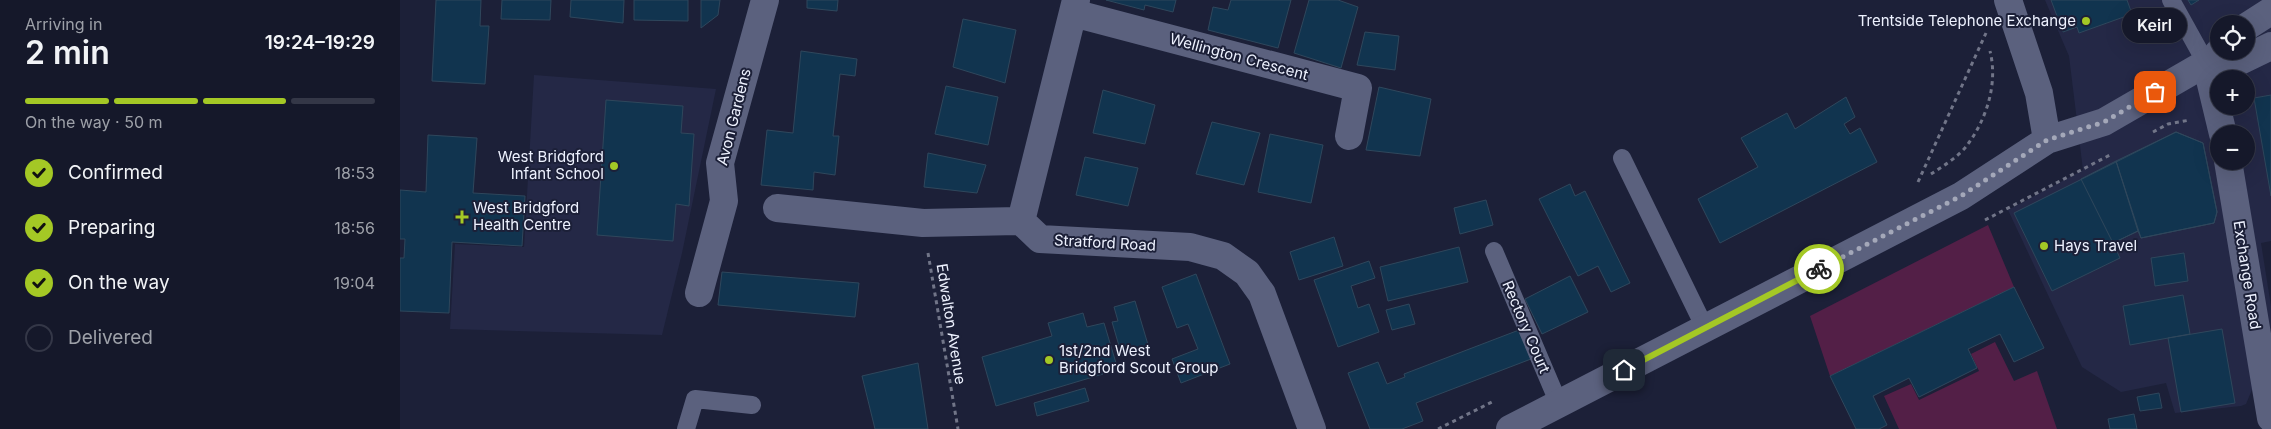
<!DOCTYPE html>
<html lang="en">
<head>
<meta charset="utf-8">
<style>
	:root { --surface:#15182a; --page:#222536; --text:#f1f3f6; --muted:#9da0a8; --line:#343747; --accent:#a4c825 }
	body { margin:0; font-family:Inter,sans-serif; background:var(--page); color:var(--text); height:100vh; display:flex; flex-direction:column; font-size:19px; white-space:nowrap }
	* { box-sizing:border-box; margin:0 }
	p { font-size:16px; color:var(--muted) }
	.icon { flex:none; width:28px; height:28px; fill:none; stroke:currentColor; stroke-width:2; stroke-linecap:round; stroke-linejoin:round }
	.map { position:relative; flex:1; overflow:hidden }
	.drawer { display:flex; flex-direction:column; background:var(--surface); width:400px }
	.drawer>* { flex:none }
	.fabs { position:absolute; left:1810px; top:15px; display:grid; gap:10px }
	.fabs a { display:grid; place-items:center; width:45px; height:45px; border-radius:50%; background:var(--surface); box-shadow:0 5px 20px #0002,0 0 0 1px var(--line); font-size:25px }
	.pin { position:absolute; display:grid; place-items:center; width:42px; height:42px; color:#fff; margin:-21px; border-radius:10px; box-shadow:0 2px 8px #0006 }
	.courier { position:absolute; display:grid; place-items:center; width:50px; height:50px; margin:-25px; border:4px solid #a4c825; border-radius:50%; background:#fff; color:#222; box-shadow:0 1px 6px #0007 }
	.bubble { position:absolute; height:35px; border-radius:18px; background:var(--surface); box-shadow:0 5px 20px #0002,0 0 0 1px var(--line); font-size:16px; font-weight:600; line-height:35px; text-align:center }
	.headline em { font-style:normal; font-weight:600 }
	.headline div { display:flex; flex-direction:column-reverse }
	.headline { display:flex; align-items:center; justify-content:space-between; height:85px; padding:0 25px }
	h1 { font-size:32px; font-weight:600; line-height:38px }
	.bar { display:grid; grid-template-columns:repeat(4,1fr); gap:8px 5px; align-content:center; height:60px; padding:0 25px }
	.bar i { height:6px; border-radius:4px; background:var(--line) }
	.bar .selected { background:var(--accent) }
	.bar p { grid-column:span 4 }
	ol { padding:0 25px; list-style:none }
	li { display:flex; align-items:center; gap:15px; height:55px }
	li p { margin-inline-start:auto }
	li .icon { padding:5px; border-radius:50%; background:var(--accent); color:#111; stroke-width:4 }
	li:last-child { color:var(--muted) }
	li i { width:28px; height:28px; border:2px solid var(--line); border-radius:50% }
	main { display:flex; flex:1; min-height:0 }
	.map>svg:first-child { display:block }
	.built { fill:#242846; fill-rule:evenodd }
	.green { fill:#531f47 }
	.building { fill:#11344f; stroke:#2f475c }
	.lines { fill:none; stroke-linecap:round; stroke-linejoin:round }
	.path { stroke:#717588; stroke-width:3; stroke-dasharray:4 4; stroke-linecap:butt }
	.lane { stroke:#5b617e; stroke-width:18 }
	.street { stroke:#5b617e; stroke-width:28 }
	.secondary { stroke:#5b617e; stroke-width:28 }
	.done { stroke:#a4a8b9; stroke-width:5; stroke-dasharray:0 9 }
	.route { stroke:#a4c825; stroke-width:6 }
	.poi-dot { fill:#a4c825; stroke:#1c2038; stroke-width:2 }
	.labels { text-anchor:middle; stroke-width:4; stroke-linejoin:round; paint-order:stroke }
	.poi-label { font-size:15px; fill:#edf1fe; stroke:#1c2038; text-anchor:start }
	.street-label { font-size:15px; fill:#edf1fe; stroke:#1c2038 }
</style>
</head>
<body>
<main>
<section class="drawer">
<div class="headline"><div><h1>2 min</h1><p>Arriving in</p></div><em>19:24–19:29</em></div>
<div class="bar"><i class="selected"></i><i class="selected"></i><i class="selected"></i><i></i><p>On the way · 50 m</p></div>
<ol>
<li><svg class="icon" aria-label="check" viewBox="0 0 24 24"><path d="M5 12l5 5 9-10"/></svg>Confirmed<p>18:53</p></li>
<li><svg class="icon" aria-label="check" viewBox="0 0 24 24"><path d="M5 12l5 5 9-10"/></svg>Preparing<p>18:56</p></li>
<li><svg class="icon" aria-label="check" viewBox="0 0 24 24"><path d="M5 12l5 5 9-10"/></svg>On the way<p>19:04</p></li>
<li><i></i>Delivered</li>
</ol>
</section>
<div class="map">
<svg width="1871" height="429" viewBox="0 0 1871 429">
	<rect width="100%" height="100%" fill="#1c2038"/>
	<!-- built -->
	<path class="built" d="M1645,0h226v241l-10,2 10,63v38l-25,60 -5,2 -66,7 -9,-30 -45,9 -39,-25 -74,-157 75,-40 -14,-114zM1819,24h27v27h-27zM1819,79h27v27h-27zM1819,134h27v27h-27z
		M134,75l182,14 -34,164 -20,82 -212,-6 5,-85 69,3z"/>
	<!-- green -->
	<path class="green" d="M1588,225l26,62 -184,89 -20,-60z
		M1595,342l19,39 23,-10 20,58h-158l-15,-33 27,-12 8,16 60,-29 -8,-17z"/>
	<!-- building -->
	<path class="building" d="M36,0h45l-1,26h9l-4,58 -53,-3z
		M102,0h49l-1,20 -49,-1z
		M171,0h53l-1,23 -53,-6z
		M234,0h54v21l-54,-1z
		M301,0h19l-2,15 -17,13z
		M407,0h31l-1,11 -30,-3z
		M706,0h70l-3,12 -28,-7 -1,5z
		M831,0h60l-13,48 -70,-18 5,-23 15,3z
		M909,0h29l20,7 -17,61 -47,-15z
		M1651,0h76l5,14 -53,19 -2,-6 -14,5z
		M1788,0h11l-8,5z
		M563,19l53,11 -11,53 -52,-16z
		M965,32l34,4 -4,34 -38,-5z
		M401,51l56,8 -2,17 -15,-2 -7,62h6l-4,39 -21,-3 -1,18 -52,-5 6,-55 26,3z
		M546,86l52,11 -10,48 -53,-11z
		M979,87l52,12 -11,57 -54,-6z
		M703,90l52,15 -10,39 -52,-11z
		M1871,95v101l-17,-98z
		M1446,97l9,20 -11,7 6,10 10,-6 17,34 -157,81 -22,-44 60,-32 -17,-29 46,-25 8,16z
		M206,100l77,6 -2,27 13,1 -5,72 -13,-2 -3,37 -76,-6z
		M812,122l48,11 -16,52 -48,-11z
		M1776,132l27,11 14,69 -3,11 -73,15 -3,-7 -25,12 7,15 -68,33 -38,-78z
		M1776,132l27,11 14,69 -3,11 -73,15 -25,-77z
		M870,134l53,11 -12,58 -53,-11z
		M28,135l49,3 -4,55 52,3 -3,50 -70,-4 -3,71 -49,-2v-53h4l1,-19h-5v-49l26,2z
		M528,153l58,12 -9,28 -53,-6z
		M685,157l53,11 -10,38 -52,-11z
		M1716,161l22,70 -25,12 -32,-64z
		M1170,184l5,12 10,-5 45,92 -19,9 -13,-26 -20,10 -39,-77z
		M1086,200l7,25 -33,9 -6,-26z
		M934,237l9,29 -44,14 -9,-28z
		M1059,247l9,35 -80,19 -8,-34z
		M1784,253l4,28 -33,5 -4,-28z
		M969,261l6,17 -24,8 7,22 11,-4 10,28 -41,15 -24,-67z
		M322,272l137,11 -4,34 -137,-12z
		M796,274l34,90 -49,19 -9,-24 26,-10 -10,-25 -11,4 -15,-41z
		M1170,276l18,36 -46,22 -17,-35z
		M1614,287l30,61 -30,14 -14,-28 -32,15 9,19 -58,29 -10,-19 -36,18 14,29 -8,4h-23l-26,-53z
		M1783,295l7,39 -60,11 -7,-39z
		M735,301l14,47 -27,8 -10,-34 6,-1 -4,-14z
		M1009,304l6,20 -23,6 -6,-20z
		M683,313l4,14 17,-4 12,40 -15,4 2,7 -107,32 -14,-49 70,-21 -4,-13z
		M1822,329l13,74 -54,9 -13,-74z
		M1119,330l12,29 -115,44 7,18 -21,8h-32l-22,-56 30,-11 9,22 18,-7 -1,-3z
		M518,363l10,66h-53l-13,-53z
		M685,388l4,13 -52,15 -3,-13z
		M1759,393l3,15 -22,3 -3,-14z
		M1734,414l3,15h-27l-2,-10z"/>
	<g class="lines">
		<!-- path -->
		<path class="path" d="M1753,132l15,-8 22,-4
			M1531,174c12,-8 29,-18 37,-30 19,-26 30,-61 22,-93
			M1518,182l68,-149
			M1585,220l125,-65
			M528,253l30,176
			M1038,429l56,-28"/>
		<!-- lane -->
		<path class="lane" d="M1771,0l35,63
			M1222,158l83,170
			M1094,251l65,153
			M286,429l9,-30 57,6"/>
		<!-- street -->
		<path class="street" d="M676,0l-55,221 19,18 150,8 33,9 24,17 15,21 50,135
			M673,13l285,75 -9,48
			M1806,63l17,71
			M1828,161l43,257
			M377,208l146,15 98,-2
			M299,293l25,-92 -4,-38 45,-163"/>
		<!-- secondary -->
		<path class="secondary" d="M1608,0l31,93 8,47
			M1846,27l25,-16
			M1813,59l25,3 33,-16
			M1110,429l451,-233 86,-56 57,-18 109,-63 7,-8"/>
	</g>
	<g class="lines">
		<!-- done -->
		<path class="done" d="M1419,269l142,-73 86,-56 57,-18 51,-30"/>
		<!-- route -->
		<path class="route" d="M1224,370l195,-101"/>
	</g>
	<!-- markers -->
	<g class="poi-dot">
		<circle cx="1686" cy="21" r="5"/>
		<circle cx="214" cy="166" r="5"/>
		<path d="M59.5 209.5h5v5h5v5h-5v5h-5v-5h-5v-5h5z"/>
		<circle cx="1644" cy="246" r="5"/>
		<circle cx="649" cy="360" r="5"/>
	</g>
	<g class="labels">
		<!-- poi labels -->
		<g class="poi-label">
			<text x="1676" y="26" text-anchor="end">Trentside Telephone Exchange</text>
			<text x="204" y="162" text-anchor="end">West Bridgford<tspan x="204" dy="17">Infant School</tspan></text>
			<text x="73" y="213">West Bridgford<tspan x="73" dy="17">Health Centre</tspan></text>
			<text x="1654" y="251">Hays Travel</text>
			<text x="659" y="356">1st/2nd West<tspan x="659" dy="17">Bridgford Scout Group</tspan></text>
		</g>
		<!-- street labels -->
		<g class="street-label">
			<text transform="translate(839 57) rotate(15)" y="5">Wellington Crescent</text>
			<text transform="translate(334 117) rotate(-76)" y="5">Avon Gardens</text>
			<text transform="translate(705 243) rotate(3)" y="5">Stratford Road</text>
			<text transform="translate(1847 275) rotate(81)" y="5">Exchange Road</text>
			<text transform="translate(551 324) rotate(81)" y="5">Edwalton Avenue</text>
			<text transform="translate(1126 327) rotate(67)" y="5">Rectory Court</text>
		</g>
	</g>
</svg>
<div class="fabs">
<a><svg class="icon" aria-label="locate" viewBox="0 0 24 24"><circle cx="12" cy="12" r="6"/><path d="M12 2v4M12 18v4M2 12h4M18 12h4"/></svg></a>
<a>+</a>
<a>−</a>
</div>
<div class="pin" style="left:1755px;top:92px;background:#ea580c"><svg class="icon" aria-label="bag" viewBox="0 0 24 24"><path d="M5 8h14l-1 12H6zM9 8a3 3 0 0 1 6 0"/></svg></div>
<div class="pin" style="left:1224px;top:370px;background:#1f2937"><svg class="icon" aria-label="home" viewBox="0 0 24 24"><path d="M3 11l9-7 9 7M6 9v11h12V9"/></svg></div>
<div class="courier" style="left:1419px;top:269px"><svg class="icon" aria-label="bike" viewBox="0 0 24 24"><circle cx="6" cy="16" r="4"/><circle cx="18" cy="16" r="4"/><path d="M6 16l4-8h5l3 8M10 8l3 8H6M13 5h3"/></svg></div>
<div class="bubble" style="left:1722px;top:8px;width:65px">Keirl</div>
</div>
</main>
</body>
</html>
